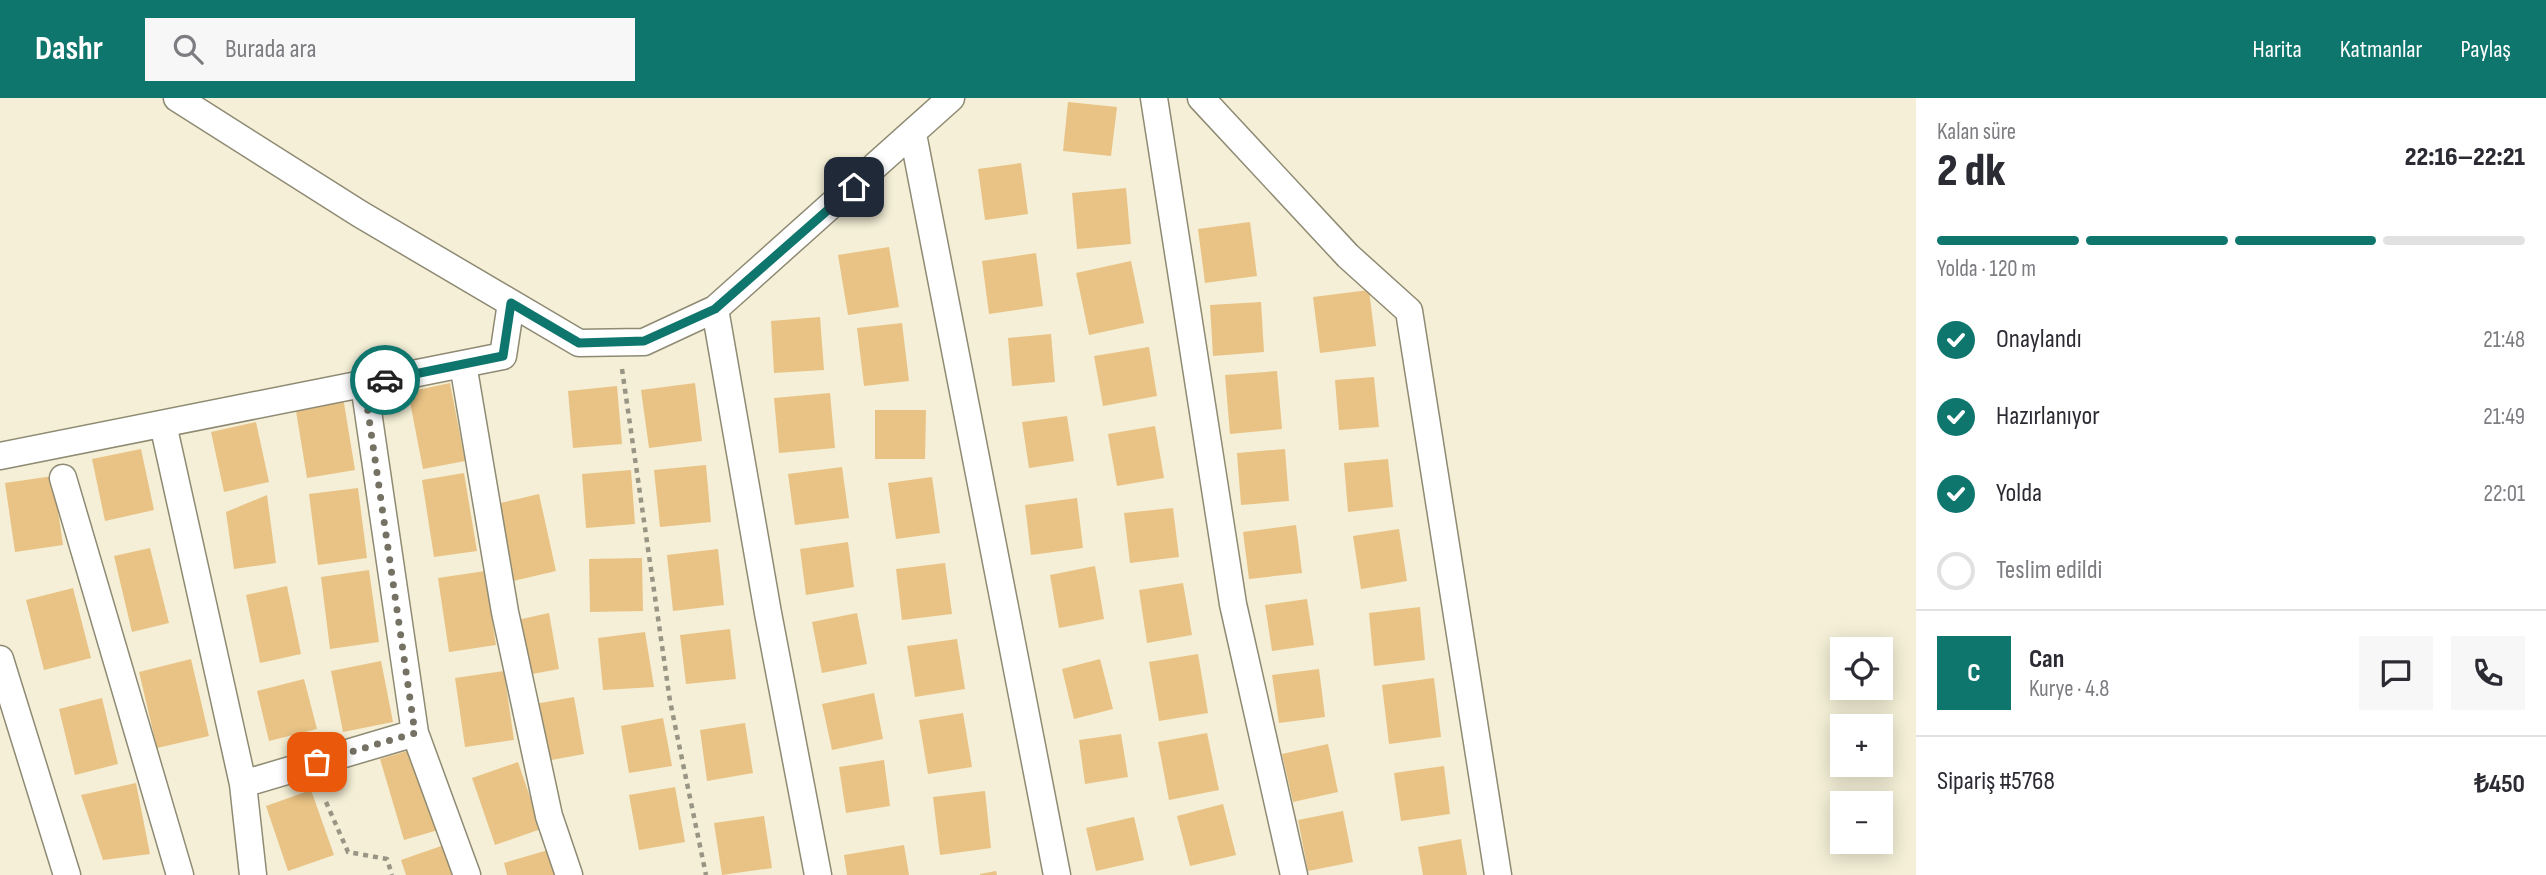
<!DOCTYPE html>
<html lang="tr">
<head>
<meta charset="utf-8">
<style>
	:root { --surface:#fff; --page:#f7f7f7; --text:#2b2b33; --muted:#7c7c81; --line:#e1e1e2; --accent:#0f766e }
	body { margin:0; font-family:"Sofia Sans Condensed",sans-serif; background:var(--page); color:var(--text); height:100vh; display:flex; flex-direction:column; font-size:26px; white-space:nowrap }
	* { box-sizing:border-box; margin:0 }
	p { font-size:23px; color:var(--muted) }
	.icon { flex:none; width:38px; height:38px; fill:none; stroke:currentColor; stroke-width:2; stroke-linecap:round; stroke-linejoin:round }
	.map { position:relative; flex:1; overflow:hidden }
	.drawer { display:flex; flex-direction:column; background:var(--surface); width:630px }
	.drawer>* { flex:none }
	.fabs { position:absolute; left:1830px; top:539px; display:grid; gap:14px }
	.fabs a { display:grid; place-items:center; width:63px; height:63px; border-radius:0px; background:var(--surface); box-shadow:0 4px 18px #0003; font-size:35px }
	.pin { position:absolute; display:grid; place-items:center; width:60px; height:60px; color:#fff; margin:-30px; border-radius:14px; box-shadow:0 4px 10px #0006 }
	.courier { position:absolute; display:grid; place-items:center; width:70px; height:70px; margin:-35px; border:5px solid #0f766e; border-radius:50%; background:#fff; color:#222; box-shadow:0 2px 9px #0007 }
	.overview em { font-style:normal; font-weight:800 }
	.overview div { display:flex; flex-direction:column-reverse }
	.overview { display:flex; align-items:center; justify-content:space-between; height:119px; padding:0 21px }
	h1 { font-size:46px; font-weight:800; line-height:52px }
	.bar { display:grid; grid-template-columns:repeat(4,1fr); gap:10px 7px; align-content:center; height:84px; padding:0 21px }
	.bar i { height:9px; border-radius:5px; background:var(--line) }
	.bar .on { background:var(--accent) }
	.bar p { grid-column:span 4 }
	.line { display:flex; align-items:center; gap:18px; padding:0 21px; border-top:2px solid var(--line) }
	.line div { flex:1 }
	.round { display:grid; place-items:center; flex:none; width:74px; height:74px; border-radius:0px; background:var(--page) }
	ol { padding:0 21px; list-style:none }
	li { display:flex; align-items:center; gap:21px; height:77px }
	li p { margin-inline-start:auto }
	li .icon { padding:7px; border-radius:50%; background:var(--accent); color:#fff; stroke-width:4 }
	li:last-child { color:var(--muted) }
	li i { width:38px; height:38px; border:4px solid var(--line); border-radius:50% }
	header { display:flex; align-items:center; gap:42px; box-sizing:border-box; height:98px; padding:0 35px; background:var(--accent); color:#fff }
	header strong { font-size:33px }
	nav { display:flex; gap:38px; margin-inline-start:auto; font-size:24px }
	.search { width:490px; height:63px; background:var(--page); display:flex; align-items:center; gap:18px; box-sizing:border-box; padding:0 24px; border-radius:0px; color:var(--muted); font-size:26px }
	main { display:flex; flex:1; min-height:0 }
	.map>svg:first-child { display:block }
	.building { fill:#e9c385 }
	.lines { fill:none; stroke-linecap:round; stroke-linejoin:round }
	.street-casing { stroke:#8e8a73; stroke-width:29 }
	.path { stroke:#999584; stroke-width:4.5; stroke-dasharray:5 5; stroke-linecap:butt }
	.street { stroke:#fff; stroke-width:26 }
	.done { stroke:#757264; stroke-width:7; stroke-dasharray:0 12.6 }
	.route { stroke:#0f766e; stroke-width:9 }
</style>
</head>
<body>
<header>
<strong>Dashr</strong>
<div class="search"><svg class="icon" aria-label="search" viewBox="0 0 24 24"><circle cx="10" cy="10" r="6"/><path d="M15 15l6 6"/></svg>Burada ara</div>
<nav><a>Harita</a><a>Katmanlar</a><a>Paylaş</a></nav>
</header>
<main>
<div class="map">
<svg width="1916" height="777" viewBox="0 0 1916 777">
	<rect width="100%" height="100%" fill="#f4efd6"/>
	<!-- building -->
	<path class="building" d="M1068,4l49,5 -6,49 -48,-5z
		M1021,65l7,51 -43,6 -7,-51z
		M1126,90l5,56 -54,5 -5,-56z
		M1250,124l7,54 -52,7 -7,-54z
		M889,149l10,60 -51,8 -10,-60z
		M1036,155l7,53 -54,8 -7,-53z
		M1131,163l13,62 -55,12 -13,-62z
		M1369,192l7,56 -56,7 -7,-56z
		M1261,204l3,50 -51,4 -3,-51z
		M820,219l4,53 -50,3 -3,-52z
		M902,225l7,58 -45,5 -7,-58z
		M1051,236l4,48 -43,4 -4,-48z
		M1149,249l8,49 -54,10 -9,-50z
		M1277,273l5,58 -52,5 -5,-59z
		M1374,279l5,50 -40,3 -4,-50z
		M450,285l15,78 -42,8 -15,-77z
		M695,285l7,58 -53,7 -8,-58z
		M617,288l5,58 -49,4 -5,-57z
		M830,295l5,55 -56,5 -5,-55z
		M343,299l12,73 -48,8 -12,-73z
		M875,312h51l-1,49h-50z
		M1067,318l7,45 -45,7 -7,-46z
		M256,324l13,60 -45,10 -13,-60z
		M1155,328l9,52 -47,8 -9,-52z
		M141,351l13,61 -49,11 -13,-62z
		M1285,351l4,52 -48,4 -4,-52z
		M1388,361l5,48 -45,5 -4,-49z
		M706,367l5,57 -51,5 -6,-57z
		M842,369l7,51 -54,7 -7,-51z
		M631,372l4,54 -49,4 -4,-54z
		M464,375l13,78 -43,6 -12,-77z
		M53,378l10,69 -48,7 -10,-69z
		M932,379l8,56 -44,6 -8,-56z
		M358,390l9,70 -49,7 -9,-71z
		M539,396l17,77 -47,11 -17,-77z
		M267,397l9,68 -42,6 -8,-57z
		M1077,400l6,50 -52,7 -6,-50z
		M1173,410l6,49 -49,6 -6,-50z
		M1296,427l6,48 -53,6 -6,-47z
		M1399,431l8,52 -46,8 -8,-53z
		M848,444l6,45 -48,8 -6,-46z
		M150,450l19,75 -37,9 -18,-76z
		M718,451l6,56 -51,6 -6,-56z
		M642,460l1,53 -53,1 -1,-53z
		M945,465l7,51 -50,6 -6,-51z
		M1095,468l9,53 -45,9 -9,-53z
		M369,472l10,72 -49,7 -9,-72z
		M485,473l11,74 -47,7 -11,-74z
		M1183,485l9,52 -45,8 -8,-53z
		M287,488l14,68 -41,9 -14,-68z
		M73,490l18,70 -47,12 -18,-70z
		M1307,501l7,46 -42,6 -7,-46z
		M1420,509l5,53 -51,6 -5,-53z
		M549,515l10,56 -32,6 -10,-55z
		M857,515l10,51 -45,9 -10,-51z
		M730,531l6,50 -50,5 -6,-49z
		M645,534l9,55 -51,3 -5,-52z
		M957,541l8,50 -50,8 -8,-51z
		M1198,556l10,59 -49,8 -10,-59z
		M191,561l18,77 -52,12 -18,-76z
		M1100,561l13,50 -39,10 -12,-50z
		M381,563l12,61 -50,10 -12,-61z
		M1319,571l6,48 -46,6 -7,-48z
		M504,573l10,69 -49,7 -10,-69z
		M1434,580l7,59 -52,7 -7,-59z
		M304,581l13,50 -48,12 -12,-50z
		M874,595l9,46 -51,11 -10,-46z
		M574,599l10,57 -38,7 -11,-57z
		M102,600l16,66 -43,11 -16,-66z
		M963,615l9,54 -44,7 -9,-54z
		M663,620l9,48 -43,7 -8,-47z
		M745,625l8,50 -46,8 -7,-51z
		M1207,635l12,57 -50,10 -11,-58z
		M1121,636l7,43 -43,7 -6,-44z
		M1328,646l10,48 -45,10 -11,-48z
		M414,651l24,81 -34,10 -24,-81z
		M884,662l6,46 -44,7 -7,-46z
		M518,664l23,67 -46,16 -23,-67z
		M1444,668l6,48 -49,7 -7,-48z
		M136,685l14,71 -47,6 -22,-65z
		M675,689l10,55 -46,8 -10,-55z
		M311,692l23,65 -46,16 -22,-65z
		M985,693l6,57 -51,7 -7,-58z
		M1223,706l13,51 -46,11 -13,-50z
		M1343,713l10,51 -45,9 -10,-51z
		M764,718l8,52 -50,7 -8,-52z
		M1134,719l10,43 -48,11 -10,-43z
		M1461,741l6,36h-44l-5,-28z
		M444,747l10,30h-48l-5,-15z
		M904,747l5,30h-62l-3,-20z
		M548,752l8,25h-49l-3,-12z
		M996,773l1,4h-17v-1z"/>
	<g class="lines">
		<defs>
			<path id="street" d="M177,0l183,116 219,129 65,-1 71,-33 236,-211
				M1154,0l79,506 61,271
				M1201,0l147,158 61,55 89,564
				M913,36l144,741
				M715,211l53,304 50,262
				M463,266l42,248 44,204 20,59
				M364,286l51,349 52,142
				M163,326l80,360 10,91
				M0,358l503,-100 8,-53
				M63,380l117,397
				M0,561l67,216
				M243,686l172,-51"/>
		</defs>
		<!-- street casing -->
		<use href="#street" class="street-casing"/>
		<!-- path -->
		<path class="path" d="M622,271l48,332 36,174
			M326,704l22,50 39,7 5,16"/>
		<!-- street -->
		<use href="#street" class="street"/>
	</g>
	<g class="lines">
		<!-- done -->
		<path class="done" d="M317,664l98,-29 -51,-349 21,-4"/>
		<!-- route -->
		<path class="route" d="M385,282l118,-24 8,-53 68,40 65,-2 71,-32 139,-122"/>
	</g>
</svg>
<div class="fabs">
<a><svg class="icon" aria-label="locate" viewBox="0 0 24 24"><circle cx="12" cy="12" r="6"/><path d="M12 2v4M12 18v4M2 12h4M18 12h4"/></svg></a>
<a>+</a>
<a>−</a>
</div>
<div class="pin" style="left:317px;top:664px;background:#ea580c"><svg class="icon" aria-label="bag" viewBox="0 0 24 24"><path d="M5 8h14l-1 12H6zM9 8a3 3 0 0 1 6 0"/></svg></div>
<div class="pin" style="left:854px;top:89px;background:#1f2937"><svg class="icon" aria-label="home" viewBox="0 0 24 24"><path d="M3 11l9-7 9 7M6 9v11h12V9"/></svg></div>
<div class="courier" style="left:385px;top:282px"><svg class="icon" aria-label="car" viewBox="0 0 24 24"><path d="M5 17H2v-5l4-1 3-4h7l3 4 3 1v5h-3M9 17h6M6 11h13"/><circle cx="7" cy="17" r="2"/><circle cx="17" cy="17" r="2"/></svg></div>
</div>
<section class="drawer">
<div class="overview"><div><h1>2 dk</h1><p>Kalan süre</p></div><em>22:16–22:21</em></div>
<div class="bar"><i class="on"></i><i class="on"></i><i class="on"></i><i></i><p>Yolda · 120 m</p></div>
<ol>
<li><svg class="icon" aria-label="check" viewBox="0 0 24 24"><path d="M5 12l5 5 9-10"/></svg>Onaylandı<p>21:48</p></li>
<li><svg class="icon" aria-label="check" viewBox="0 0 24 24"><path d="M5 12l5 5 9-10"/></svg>Hazırlanıyor<p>21:49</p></li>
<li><svg class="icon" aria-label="check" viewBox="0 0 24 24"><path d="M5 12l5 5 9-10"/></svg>Yolda<p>22:01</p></li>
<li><i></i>Teslim edildi</li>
</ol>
<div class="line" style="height:126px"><b class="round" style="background:var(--accent);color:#fff">C</b><div><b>Can</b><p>Kurye · 4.8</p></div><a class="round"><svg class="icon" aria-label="chat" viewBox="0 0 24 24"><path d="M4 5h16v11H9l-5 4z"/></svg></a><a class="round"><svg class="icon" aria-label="phone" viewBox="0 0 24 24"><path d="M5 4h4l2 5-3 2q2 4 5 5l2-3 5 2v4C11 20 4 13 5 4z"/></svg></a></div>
<div class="line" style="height:91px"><div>Sipariş #5768</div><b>₺450</b></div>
</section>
</main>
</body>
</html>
